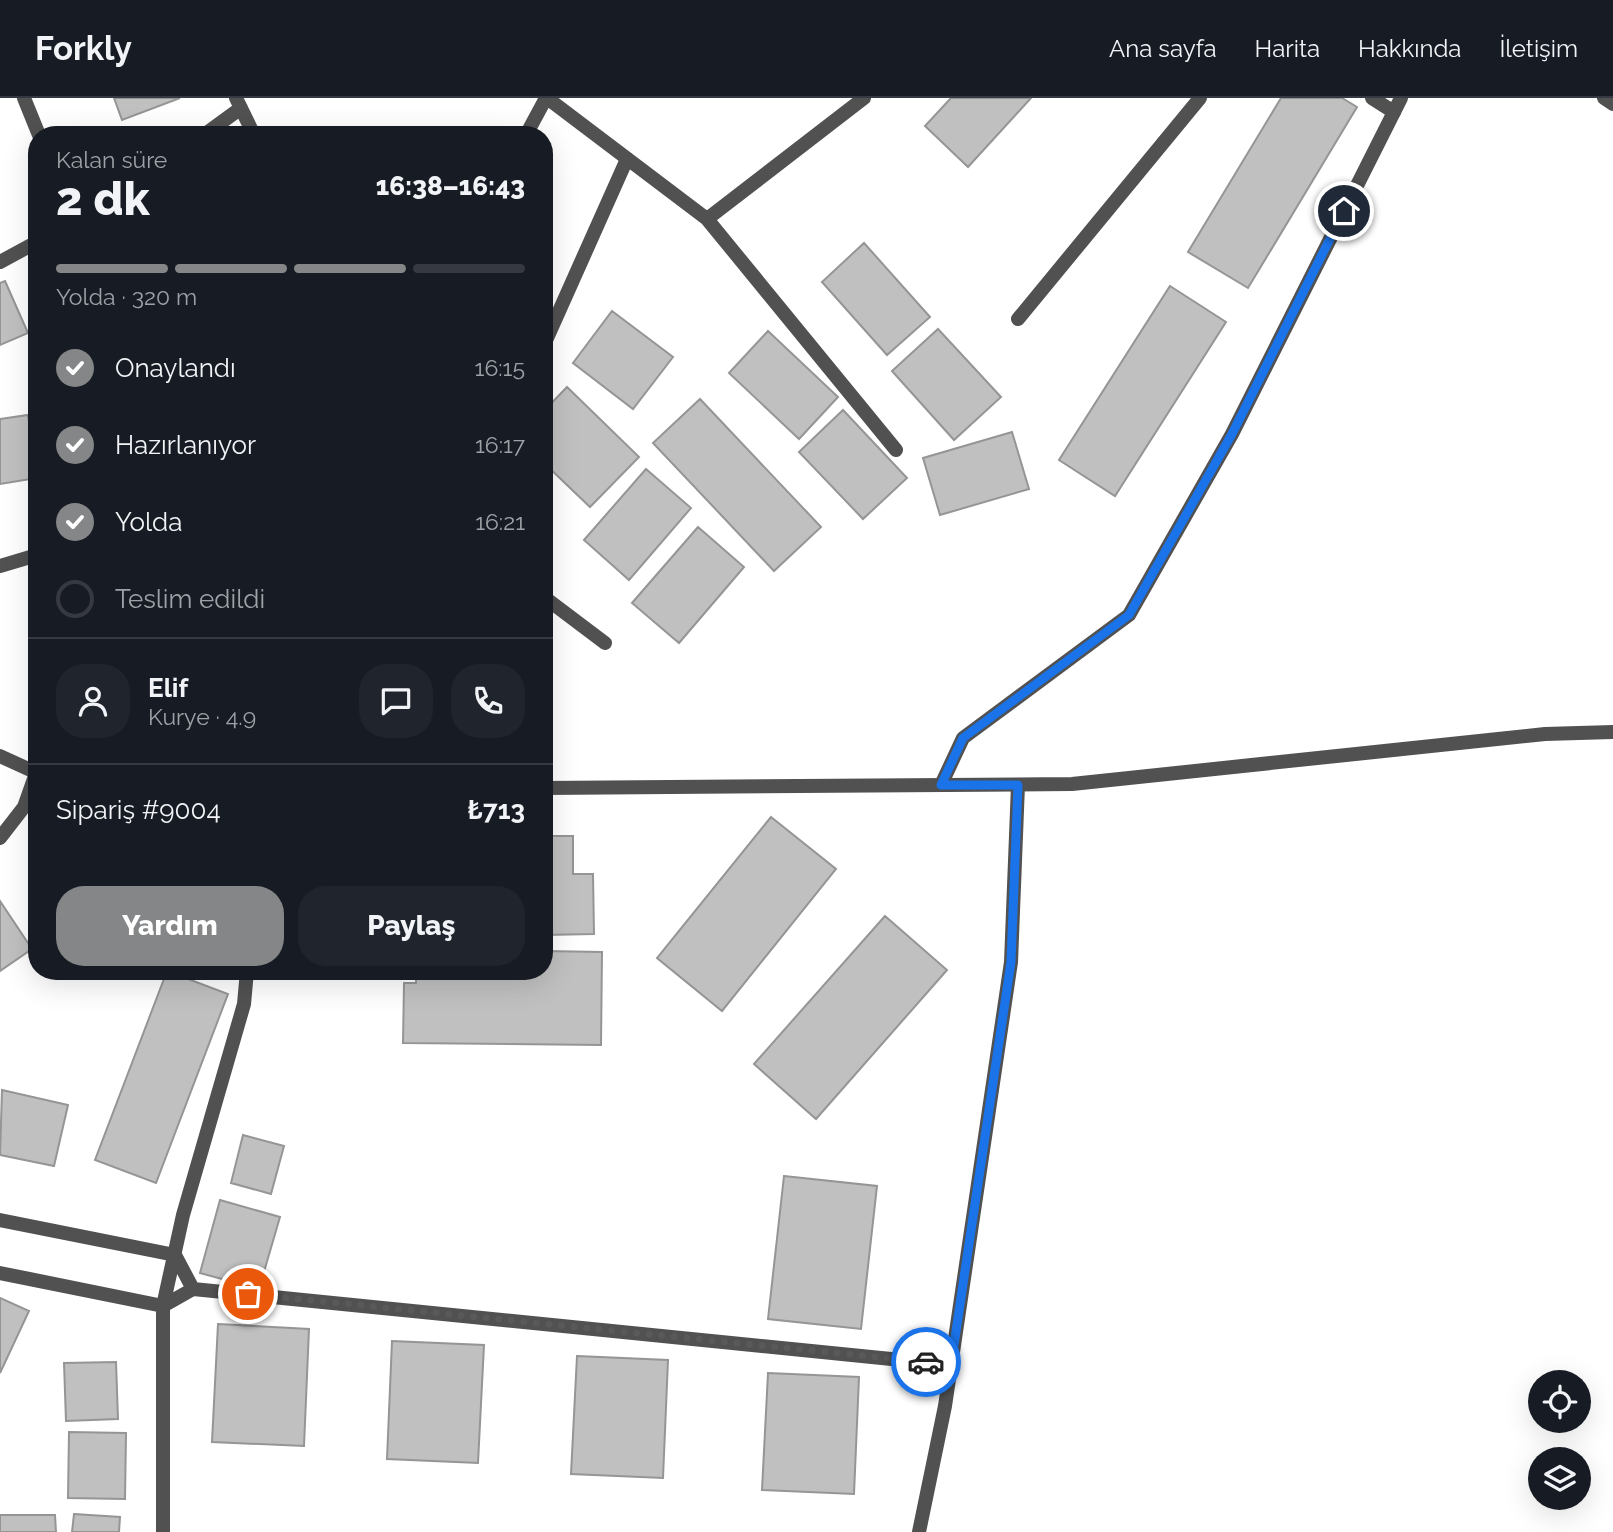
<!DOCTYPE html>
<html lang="tr">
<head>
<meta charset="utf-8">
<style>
	:root { --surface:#171b24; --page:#20242c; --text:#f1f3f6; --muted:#9ea1a6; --line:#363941; --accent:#858687 }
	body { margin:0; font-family:Raleway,sans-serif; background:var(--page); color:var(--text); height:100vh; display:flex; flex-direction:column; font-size:26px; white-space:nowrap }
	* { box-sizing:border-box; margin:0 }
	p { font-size:23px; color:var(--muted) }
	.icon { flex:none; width:38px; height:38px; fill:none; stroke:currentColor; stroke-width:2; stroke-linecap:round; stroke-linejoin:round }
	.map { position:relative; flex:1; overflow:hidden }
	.sheet { position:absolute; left:28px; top:28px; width:525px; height:854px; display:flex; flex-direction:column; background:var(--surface); border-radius:28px; box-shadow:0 7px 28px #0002 }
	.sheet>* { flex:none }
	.controls { position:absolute; left:1528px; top:1272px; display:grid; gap:14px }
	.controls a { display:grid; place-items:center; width:63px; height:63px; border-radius:50%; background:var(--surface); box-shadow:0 7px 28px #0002; font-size:35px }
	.pin { position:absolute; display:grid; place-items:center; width:60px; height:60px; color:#fff; margin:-30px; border:4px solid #fff; border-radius:50%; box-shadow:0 2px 7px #0007 }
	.courier { position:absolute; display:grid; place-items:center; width:70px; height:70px; margin:-35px; border:5px solid #1a73e8; border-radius:50%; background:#fff; color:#222; box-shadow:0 2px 9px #0007 }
	.overview em { font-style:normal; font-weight:800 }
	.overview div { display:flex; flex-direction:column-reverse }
	.overview { display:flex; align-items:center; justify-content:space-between; height:119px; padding:0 28px }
	h1 { font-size:46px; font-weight:800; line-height:52px }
	.bar { display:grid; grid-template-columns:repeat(4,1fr); gap:10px 7px; align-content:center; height:84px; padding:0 28px }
	.bar i { height:9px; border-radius:5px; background:var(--line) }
	.bar .on { background:var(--accent) }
	.bar p { grid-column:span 4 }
	.line { display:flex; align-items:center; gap:18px; padding:0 28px; border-top:2px solid var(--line) }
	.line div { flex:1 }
	.round { display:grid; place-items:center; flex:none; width:74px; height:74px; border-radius:28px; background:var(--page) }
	ol { padding:0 28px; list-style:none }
	li { display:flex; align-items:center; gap:21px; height:77px }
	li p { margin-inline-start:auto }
	li .icon { padding:7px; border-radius:50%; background:var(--accent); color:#fff; stroke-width:4 }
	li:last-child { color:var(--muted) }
	li i { width:38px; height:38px; border:4px solid var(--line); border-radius:50% }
	.primary-button { display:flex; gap:14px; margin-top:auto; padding:14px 28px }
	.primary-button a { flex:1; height:80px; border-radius:28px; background:var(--accent); color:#fff; font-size:28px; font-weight:800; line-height:80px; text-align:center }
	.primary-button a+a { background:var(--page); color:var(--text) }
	header { display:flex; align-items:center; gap:42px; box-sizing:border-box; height:98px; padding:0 35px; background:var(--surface); border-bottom:2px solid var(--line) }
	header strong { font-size:33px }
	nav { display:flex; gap:38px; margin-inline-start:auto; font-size:24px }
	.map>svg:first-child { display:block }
	.building { fill:#c0c0c0; stroke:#959595; stroke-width:2 }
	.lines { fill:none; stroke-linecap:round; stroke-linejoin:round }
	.service { stroke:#515151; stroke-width:14 }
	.minor { stroke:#515151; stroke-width:14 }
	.tertiary { stroke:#515151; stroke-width:14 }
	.done { stroke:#595959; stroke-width:7; stroke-dasharray:0 12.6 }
	.route { stroke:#1a73e8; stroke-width:9 }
</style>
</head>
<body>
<header>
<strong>Forkly</strong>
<nav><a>Ana sayfa</a><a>Harita</a><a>Hakkında</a><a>İletişim</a></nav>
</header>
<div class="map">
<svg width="1613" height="1434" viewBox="0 0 1613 1434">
	<rect width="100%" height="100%" fill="#fff"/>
	<!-- building -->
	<path class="building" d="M114,0h66l-58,22z
		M951,0h80l-63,69 -43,-41z
		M1281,0h61l15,9 -109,181 -60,-36z
		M864,145l66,74 -43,38 -65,-73z
		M5,183l23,52 -28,12v-62z
		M1170,188l56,36 -111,174 -56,-36z
		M612,213l61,46 -40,52 -60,-46z
		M938,231l63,68 -47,43 -62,-69z
		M768,233l70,66 -39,42 -70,-66z
		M567,289l72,70 -49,50 -46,-44v-52z
		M700,301l121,128 -47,44 -121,-128z
		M843,312l64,68 -44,41 -64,-67z
		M28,317l9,63 -37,6v-65z
		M1012,334l17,57 -89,26 -17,-57z
		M646,371l45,39 -62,72 -45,-40z
		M698,429l46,40 -65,76 -47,-40z
		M771,719l65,52 -114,142 -65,-53z
		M544,738h29v38h20l1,60 -50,1z
		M0,803l32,48 -32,22z
		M885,818l62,54 -131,149 -62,-55z
		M544,853l58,1 -1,93 -198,-2 1,-60h12v-12h128z
		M167,873l61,23 -72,189 -61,-23z
		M2,992l66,15 -14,61 -54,-11z
		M243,1037l41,11 -13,48 -40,-11z
		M784,1078l93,10 -16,143 -93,-10z
		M220,1102l60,17 -21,72 -59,-16z
		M0,1200l29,13 -29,62z
		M218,1226l91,5 -5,117 -92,-4z
		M392,1243l92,4 -6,118 -91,-4z
		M577,1258l91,4 -5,118 -92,-4z
		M116,1264l2,57 -52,2 -2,-58z
		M768,1275l91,4 -5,117 -92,-4z
		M69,1334l57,1 -1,66 -57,-1z
		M74,1416l46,3 -1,15h-47z
		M0,1417h55l1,17h-56z"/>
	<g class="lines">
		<!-- service -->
		<path class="service" d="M1372,0l22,14
			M1018,221l182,-221
			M544,247l83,-186"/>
		<!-- minor -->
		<path class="minor" d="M24,0l15,37
			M236,0l18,37
			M547,0l160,121 189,231
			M1604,0l9,6
			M204,37l37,-27
			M526,37l20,-37
			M707,121l157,-121
			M0,164l37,-20
			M0,468l37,-11
			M544,499l61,46
			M941,687l22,-47 166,-123 103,-181 169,-336
			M0,740l24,-31 12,-34
			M0,1122l175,35 18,34
			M0,1175l163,33 30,-17 758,76
			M163,1434v-226l20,-91 61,-211 3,-33
			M919,1434l26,-126 66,-444 7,-177"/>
		<!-- tertiary -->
		<path class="tertiary" d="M0,658l37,17
			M544,690l528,-4 473,-50 68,-2"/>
	</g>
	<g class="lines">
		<!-- done -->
		<path class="done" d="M248,1196l678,68"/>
		<!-- route -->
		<path class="route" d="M926,1264l25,3 60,-403 7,-177h-77l22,-47 166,-123 103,-181 112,-223"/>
	</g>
</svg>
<div class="controls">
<a><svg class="icon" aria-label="locate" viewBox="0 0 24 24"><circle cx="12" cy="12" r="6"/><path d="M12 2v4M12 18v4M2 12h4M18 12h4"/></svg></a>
<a><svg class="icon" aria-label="layers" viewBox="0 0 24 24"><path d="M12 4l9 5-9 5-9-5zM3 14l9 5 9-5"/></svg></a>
</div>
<div class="pin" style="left:248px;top:1196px;background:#ea580c"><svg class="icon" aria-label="bag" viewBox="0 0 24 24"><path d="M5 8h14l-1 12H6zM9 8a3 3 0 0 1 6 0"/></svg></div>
<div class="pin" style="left:1344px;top:113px;background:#1f2937"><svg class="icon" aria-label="home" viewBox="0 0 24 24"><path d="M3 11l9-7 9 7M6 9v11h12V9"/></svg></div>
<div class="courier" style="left:926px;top:1264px"><svg class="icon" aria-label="car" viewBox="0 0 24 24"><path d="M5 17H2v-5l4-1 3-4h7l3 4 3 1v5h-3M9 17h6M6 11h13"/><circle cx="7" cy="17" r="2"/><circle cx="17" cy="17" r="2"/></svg></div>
<section class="sheet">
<div class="overview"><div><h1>2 dk</h1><p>Kalan süre</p></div><em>16:38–16:43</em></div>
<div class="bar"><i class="on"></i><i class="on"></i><i class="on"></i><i></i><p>Yolda · 320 m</p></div>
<ol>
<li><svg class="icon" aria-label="check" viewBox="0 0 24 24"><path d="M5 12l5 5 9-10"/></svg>Onaylandı<p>16:15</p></li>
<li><svg class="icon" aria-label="check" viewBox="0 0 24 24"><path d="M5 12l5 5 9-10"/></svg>Hazırlanıyor<p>16:17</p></li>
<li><svg class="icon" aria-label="check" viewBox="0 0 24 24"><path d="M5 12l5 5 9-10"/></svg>Yolda<p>16:21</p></li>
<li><i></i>Teslim edildi</li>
</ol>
<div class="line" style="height:126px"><a class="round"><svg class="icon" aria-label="person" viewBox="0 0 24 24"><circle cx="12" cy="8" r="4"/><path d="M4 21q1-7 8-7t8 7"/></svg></a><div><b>Elif</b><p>Kurye · 4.9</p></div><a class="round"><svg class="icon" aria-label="chat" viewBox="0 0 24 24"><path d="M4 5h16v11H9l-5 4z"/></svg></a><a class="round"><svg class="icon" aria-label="phone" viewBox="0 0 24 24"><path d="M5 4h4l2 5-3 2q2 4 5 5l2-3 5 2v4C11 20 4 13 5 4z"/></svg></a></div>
<div class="line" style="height:91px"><div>Sipariş #9004</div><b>₺713</b></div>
<div class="primary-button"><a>Yardım</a><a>Paylaş</a></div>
</section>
</div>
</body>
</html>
